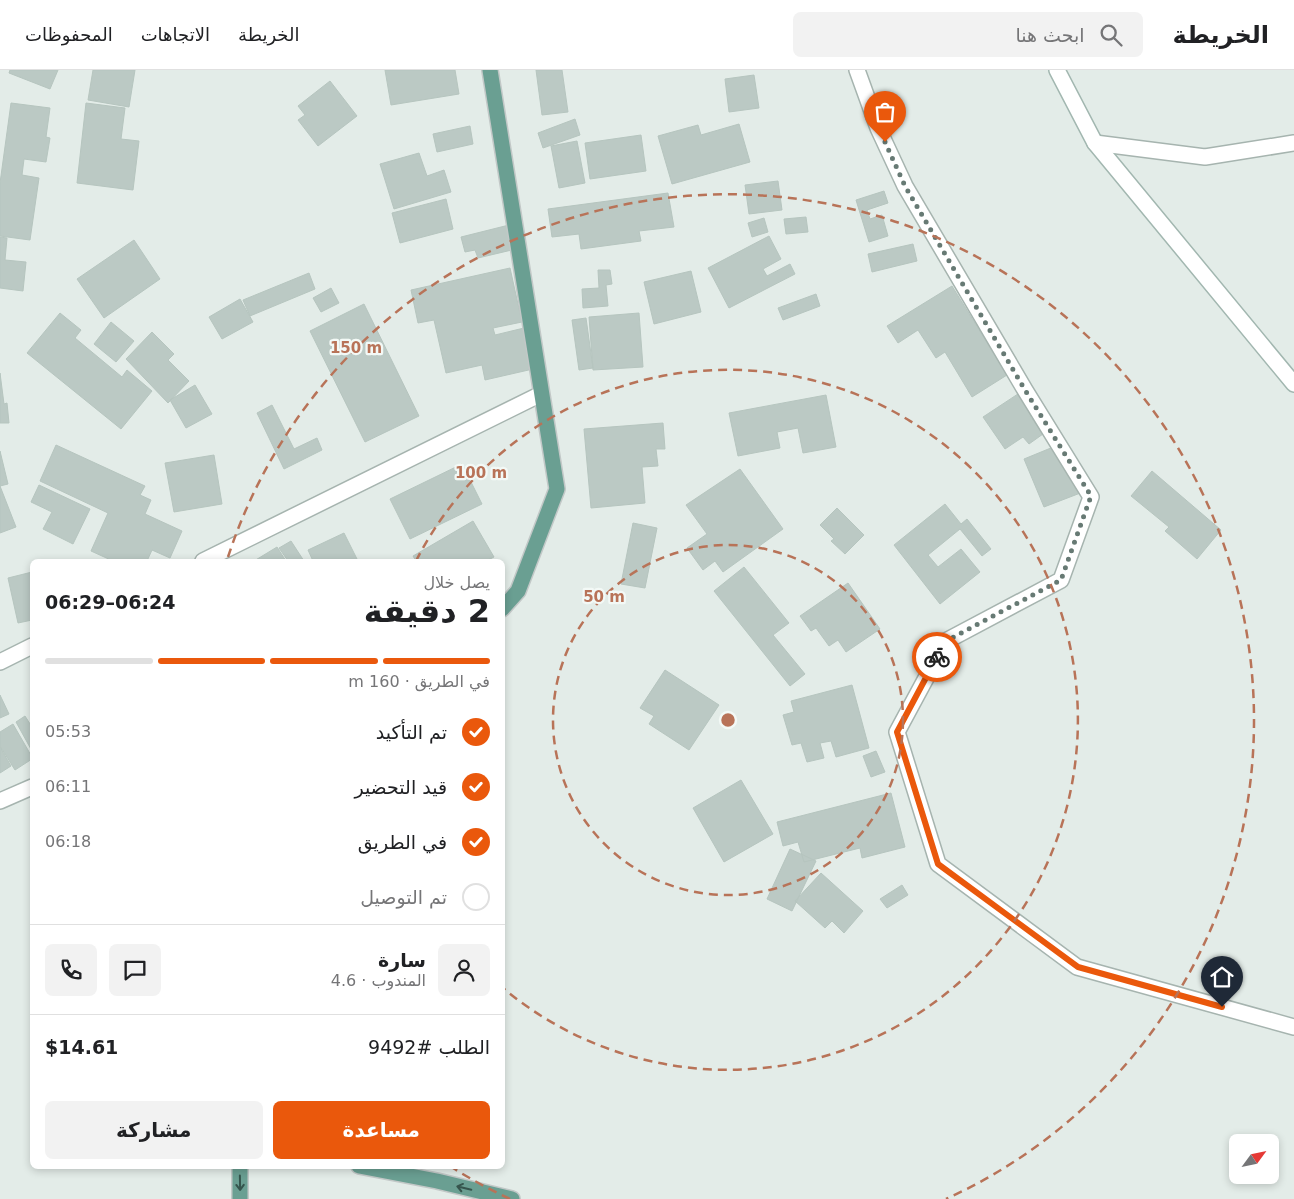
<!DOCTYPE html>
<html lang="ar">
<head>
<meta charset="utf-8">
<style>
	:root { --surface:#fff; --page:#f2f2f2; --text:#202124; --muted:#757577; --line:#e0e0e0; --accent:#ea580c }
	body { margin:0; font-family:"DejaVu Sans",Cairo,sans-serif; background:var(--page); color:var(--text); direction:rtl; height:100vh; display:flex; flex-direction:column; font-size:19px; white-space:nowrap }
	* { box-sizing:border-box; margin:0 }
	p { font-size:16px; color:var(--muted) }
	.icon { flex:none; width:28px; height:28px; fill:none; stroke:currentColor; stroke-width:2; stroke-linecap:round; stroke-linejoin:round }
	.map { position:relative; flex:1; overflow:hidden; direction:ltr }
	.panel { position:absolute; left:30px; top:489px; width:475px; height:610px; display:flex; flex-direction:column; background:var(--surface); border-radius:8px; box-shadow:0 2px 8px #0003; direction:rtl }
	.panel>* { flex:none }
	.needle { width:32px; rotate:57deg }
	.buttons { position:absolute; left:1229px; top:1064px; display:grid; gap:10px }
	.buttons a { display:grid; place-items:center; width:50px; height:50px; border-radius:8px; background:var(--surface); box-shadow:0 2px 8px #0003; font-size:25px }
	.pin { position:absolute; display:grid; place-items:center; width:42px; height:42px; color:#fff; margin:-51px -21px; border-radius:50% 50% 50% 0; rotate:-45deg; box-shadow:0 0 5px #0007 }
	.pin .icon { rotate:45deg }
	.courier { position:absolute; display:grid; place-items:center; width:50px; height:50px; margin:-25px; border:4px solid #ea580c; border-radius:50%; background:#fff; color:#222; box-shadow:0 1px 6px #0007 }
	.overview em { font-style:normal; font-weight:600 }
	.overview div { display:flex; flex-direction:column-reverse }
	.overview { display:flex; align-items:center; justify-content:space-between; height:85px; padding:0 15px }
	h1 { font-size:32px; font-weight:600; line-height:38px }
	.bar { display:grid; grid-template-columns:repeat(4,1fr); gap:8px 5px; align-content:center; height:60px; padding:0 15px }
	.bar i { height:6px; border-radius:4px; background:var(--line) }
	.bar .current { background:var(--accent) }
	.bar p { grid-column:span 4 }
	.line { display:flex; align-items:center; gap:12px; padding:0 15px; border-top:1px solid var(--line) }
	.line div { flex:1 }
	.round { display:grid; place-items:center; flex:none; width:52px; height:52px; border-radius:8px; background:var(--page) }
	ol { padding:0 15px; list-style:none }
	li { display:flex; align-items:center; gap:15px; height:55px }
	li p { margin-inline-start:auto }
	li .icon { padding:5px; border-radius:50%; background:var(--accent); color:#fff; stroke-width:4 }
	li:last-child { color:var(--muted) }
	li i { width:28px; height:28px; border:2px solid var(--line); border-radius:50% }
	.cta { display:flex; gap:10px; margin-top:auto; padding:10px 15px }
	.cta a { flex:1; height:58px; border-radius:8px; background:var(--accent); color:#fff; font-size:20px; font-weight:600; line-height:58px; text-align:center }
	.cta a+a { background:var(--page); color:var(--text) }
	header { display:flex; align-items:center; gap:30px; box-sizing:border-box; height:70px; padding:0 25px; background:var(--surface); border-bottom:1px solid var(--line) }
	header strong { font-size:24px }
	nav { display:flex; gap:28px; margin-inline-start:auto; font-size:18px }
	.search { width:350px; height:45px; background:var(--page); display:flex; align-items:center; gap:12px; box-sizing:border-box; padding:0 18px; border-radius:8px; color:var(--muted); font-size:19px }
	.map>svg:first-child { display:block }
	.building { fill:#bbc9c4; stroke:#b6c5bf }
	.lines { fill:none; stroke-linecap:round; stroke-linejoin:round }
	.street-casing { stroke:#a6b4af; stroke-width:18 }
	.secondary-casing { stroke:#a2b7b0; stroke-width:18 }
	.primary-casing { stroke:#c2c8c7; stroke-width:18 }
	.street { stroke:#fff; stroke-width:15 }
	.secondary { stroke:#fff; stroke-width:15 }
	.primary { stroke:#6a9f92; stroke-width:15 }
	.oneway { stroke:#36554d }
	.done { stroke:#677a74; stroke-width:5; stroke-dasharray:0 9 }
	.route { stroke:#ea580c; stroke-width:6 }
	.ring { fill:none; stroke:#b87358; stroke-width:2.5; stroke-dasharray:9 6 }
	.centre { fill:#b87358; stroke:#f3f9f6; stroke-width:2.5 }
	.ring-label { font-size:15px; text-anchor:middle; font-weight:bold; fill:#b87358; stroke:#f3f9f6; stroke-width:4.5; stroke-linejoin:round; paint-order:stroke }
</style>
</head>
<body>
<header>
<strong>الخريطة</strong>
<div class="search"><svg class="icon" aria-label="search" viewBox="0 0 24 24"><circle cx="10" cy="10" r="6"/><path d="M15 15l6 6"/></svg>ابحث هنا</div>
<nav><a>الخريطة</a><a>الاتجاهات</a><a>المحفوظات</a></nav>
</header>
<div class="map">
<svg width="1294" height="1129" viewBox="0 0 1294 1129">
	<rect width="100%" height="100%" fill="#e3ece8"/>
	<!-- building -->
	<path class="building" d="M10,0h48l-8,19 -41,-16z
		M93,0h42l-6,37 -41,-7z
		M385,0h70l4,24 -68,11z
		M536,0h26l6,42 -26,3z
		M754,5l5,33 -30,4 -4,-33z
		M330,11l27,35 -39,30 -20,-26 7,-5 -7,-9z
		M11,33l39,5 -4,29 4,1 -4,24 -22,-3 -2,16 17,3 -9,62 -30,-4v-53z
		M86,33l39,5 -4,31 18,2 -6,49 -56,-7z
		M575,49l5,16 -37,13 -5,-15z
		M739,54l11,38 -78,22 -14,-48 40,-11 3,10z
		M470,56l3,18 -36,8 -4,-18z
		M641,65l5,36 -56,8 -5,-36z
		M577,71l8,42 -26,5 -8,-42z
		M419,83l8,23 17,-6 7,22 -57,17 -14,-45z
		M778,111l4,29 -33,4 -4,-29z
		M884,121l4,12 -21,7 3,9 12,-4 6,21 -19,6 -13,-42z
		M668,123l6,34 -35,4 2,10 -60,8 -2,-15 -27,3 -4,-28z
		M446,129l7,30 -53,14 -8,-30z
		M806,147l2,15 -22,2 -2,-15z
		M764,148l4,14 -16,5 -4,-14z
		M509,155l7,24 -38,9 -3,-8 -10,2 -4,-15z
		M769,166l12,23 -18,10 4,7 23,-12 5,10 -66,34 -21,-40z
		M0,167l7,1 -2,22 21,2 -3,29 -23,-3z
		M134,170l26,39 -56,39 -27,-39z
		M913,174l4,17 -45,11 -4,-18z
		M510,198l12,54 -29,6 2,7 29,-7 9,41 -48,11 -3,-15 -36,8 -12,-53 -16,3 -7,-33z
		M598,200h12l2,14 -6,1 2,21 -25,2 -1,-19 17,-1z
		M691,201l10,41 -47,12 -10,-42z
		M309,203l6,16 -65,27 -7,-16z
		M952,216l55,89 -35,22 -27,-45 -9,6 -18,-28 -20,13 -11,-17z
		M331,218l8,15 -18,9 -8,-14z
		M816,224l4,12 -37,14 -5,-12z
		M240,229l13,23 -31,17 -13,-22z
		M364,234l55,112 -54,26 -55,-111z
		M60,243l21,17 -6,8 47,39 5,-7 25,21 -31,38 -94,-76z
		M639,243l4,54 -50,3 -4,-53z
		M586,248l7,50 -14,2 -7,-50z
		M111,252l23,19 -18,21 -22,-18z
		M152,262l22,22 -6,6 21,21 -21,22 -42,-44z
		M0,303l4,31 3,-1 2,20h-9z
		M195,315l17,29 -26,14 -16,-28z
		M1027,318l14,21 -11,7 13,18 -14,10 -6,-7 -18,12 -22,-32z
		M826,325l10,52 -33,6 -5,-25 -21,4 3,16 -42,8 -9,-43z
		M272,335l22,44 23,-11 5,12 -38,19 -27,-56z
		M663,353l2,26h-9l2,17 -16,1 3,36 -54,5 -7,-79z
		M1063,373l20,49 -39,15 -20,-48z
		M56,375l89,41 -5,9 11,5 -6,14 37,17 -12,27 -18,-8 -5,11h-34l-22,-10 17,-38 -68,-32z
		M0,381l8,33 -8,2z
		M214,385l8,49 -48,8 -9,-49z
		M462,394l20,40 -72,35 -20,-40z
		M740,399l43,60 -60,43 -8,-11 -12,9 -16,-22 20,-14 -21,-29z
		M1152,401l69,59 -24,29 -32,-28 4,-4 -38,-31z
		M39,415l51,24 -17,35 -30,-15 9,-17 -21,-10z
		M0,416l16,41 -16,6z
		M945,434l16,20 6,-5 24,30 -9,7 -22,-27 -32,26 10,12 23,-18 19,23 -40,32 -46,-59z
		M837,438l27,27 -19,19 -14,-13 3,-2 -14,-14z
		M473,451l21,36 -8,4h-70l-3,-5z
		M633,453l24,5 -12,60 -24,-4z
		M344,463l14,28h-45l-5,-11z
		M291,471l13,20h-16l-9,-13z
		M277,477l9,14h-32z
		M744,497l45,56 -16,12 32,39 -15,12 -76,-95z
		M32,502v48l-14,3 -10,-45z
		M848,513l32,46 -34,23 -8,-12 -9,6 -13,-18 -5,3 -11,-15z
		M665,600l54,35 -30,45 -40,-26 5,-8 -14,-8z
		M852,615l17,63 -33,9 -5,-16 -11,2 4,15 -17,4 -6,-19 -9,2 -9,-30 11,-3 -3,-11z
		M0,625l9,19 -9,4z
		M25,646l7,11v24l-16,-29z
		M13,654l19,33v2l-17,11 -15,-24v-14z
		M0,677l11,19 -11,7z
		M876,681l9,21 -14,5 -8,-21z
		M741,710l32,54 -49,28 -31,-54z
		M891,723l14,54 -43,11 -2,-10 -56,14 -6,-20 -15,4 -6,-24z
		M790,779l26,12 -24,50 -25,-12z
		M821,803l42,38 -19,22 -12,-12 -7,7 -30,-27z
		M902,815l6,10 -21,13 -7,-9z"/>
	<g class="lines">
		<defs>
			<path id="street" d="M857,0l21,58 27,58 120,204 66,107 -30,83 -115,61 -49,91 41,132 139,103 217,60
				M1095,73l110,14 89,-14
				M203,491l338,-167
				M0,592l32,-16
				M0,731l32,-14"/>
			<path id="secondary" d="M1057,0l38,73 199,241"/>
			<path id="primary" d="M490,0l67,419 -39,102 -16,18
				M240,1096v33
				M359,1096l78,15 75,18"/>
		</defs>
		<!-- street casing -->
		<use href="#street" class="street-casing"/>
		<!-- secondary casing -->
		<use href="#secondary" class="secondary-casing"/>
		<!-- primary casing -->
		<use href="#primary" class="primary-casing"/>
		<!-- street -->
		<use href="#street" class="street"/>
		<!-- secondary -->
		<use href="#secondary" class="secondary"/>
		<!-- primary -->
		<use href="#primary" class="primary"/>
	</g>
	<!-- one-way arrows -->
	<defs><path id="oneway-shaft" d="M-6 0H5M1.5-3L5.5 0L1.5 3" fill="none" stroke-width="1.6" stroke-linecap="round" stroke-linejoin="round" transform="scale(1.25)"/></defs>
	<g class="oneway">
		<use href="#oneway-shaft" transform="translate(240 1113) rotate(89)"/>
		<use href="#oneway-shaft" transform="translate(464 1118) rotate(-167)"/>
	</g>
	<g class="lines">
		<!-- done -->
		<path class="done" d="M885,72l20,44 120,204 66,106 -30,84 -115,61 -9,16"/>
		<!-- route -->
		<path class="route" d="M937,587l-40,75 41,132 140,103 144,40"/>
	</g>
	<!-- distance rings -->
	<g class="ring">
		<circle cx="728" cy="650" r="175"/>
		<path d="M416 491A350 350 0 1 1 503 918"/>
		<path d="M510 1129A526 526 0 0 1 453 1098M228 487A526 526 0 1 1 946 1129"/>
	</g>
	<circle cx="728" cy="650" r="8" class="centre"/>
	<g class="ring-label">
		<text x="356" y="283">150 m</text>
		<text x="481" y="408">100 m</text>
		<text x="604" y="532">50 m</text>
	</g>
</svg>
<div class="buttons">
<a><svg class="needle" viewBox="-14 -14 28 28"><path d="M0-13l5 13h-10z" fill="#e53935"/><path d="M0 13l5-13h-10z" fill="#757577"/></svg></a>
</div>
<div class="pin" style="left:885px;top:72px;background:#ea580c"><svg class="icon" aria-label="bag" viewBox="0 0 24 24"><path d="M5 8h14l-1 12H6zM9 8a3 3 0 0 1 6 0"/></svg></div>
<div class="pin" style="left:1222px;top:937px;background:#1f2937"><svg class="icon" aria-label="home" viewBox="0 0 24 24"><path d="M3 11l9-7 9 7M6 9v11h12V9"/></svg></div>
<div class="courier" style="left:937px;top:587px"><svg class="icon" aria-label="bike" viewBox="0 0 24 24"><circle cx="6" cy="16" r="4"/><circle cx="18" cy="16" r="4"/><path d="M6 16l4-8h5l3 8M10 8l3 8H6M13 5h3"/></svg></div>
<section class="panel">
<div class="overview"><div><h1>2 دقيقة</h1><p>يصل خلال</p></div><em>06:24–06:29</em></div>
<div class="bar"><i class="current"></i><i class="current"></i><i class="current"></i><i></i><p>في الطريق · 160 m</p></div>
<ol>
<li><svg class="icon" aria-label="check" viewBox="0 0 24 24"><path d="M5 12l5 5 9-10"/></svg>تم التأكيد<p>05:53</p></li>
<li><svg class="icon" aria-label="check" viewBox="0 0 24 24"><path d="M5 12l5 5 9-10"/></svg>قيد التحضير<p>06:11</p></li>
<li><svg class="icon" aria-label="check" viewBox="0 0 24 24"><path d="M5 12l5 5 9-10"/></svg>في الطريق<p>06:18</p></li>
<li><i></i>تم التوصيل</li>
</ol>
<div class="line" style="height:90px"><a class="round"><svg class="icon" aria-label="person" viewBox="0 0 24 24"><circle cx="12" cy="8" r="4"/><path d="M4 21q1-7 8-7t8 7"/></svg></a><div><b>سارة</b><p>المندوب · 4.6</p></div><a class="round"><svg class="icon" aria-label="chat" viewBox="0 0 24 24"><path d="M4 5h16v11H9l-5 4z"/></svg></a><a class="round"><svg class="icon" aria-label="phone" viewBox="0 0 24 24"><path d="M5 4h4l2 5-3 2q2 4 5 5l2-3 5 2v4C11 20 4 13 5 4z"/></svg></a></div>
<div class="line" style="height:65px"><div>الطلب #9492</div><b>$14.61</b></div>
<div class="cta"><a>مساعدة</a><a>مشاركة</a></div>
</section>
</div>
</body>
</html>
